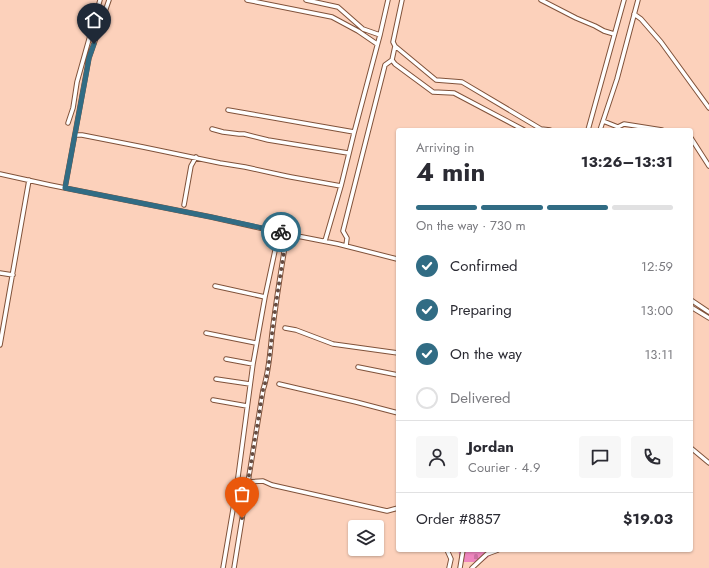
<!DOCTYPE html>
<html lang="en">
<head>
<meta charset="utf-8">
<style>
	:root { --surface:#fff; --page:#f7f7f7; --text:#2b2b33; --muted:#7c7c81; --line:#e1e1e2; --accent:#316c84 }
	body { margin:0; font-family:Jost,sans-serif; background:var(--page); color:var(--text); height:100vh; display:flex; flex-direction:column; font-size:15px; white-space:nowrap }
	* { box-sizing:border-box; margin:0 }
	p { font-size:13px; color:var(--muted) }
	.icon { flex:none; width:22px; height:22px; fill:none; stroke:currentColor; stroke-width:2; stroke-linecap:round; stroke-linejoin:round }
	.map { position:relative; flex:1; overflow:hidden }
	.details { position:absolute; left:396px; top:128px; width:297px; height:424px; display:flex; flex-direction:column; background:var(--surface); border-radius:4px; box-shadow:0 1px 3px #0004 }
	.details>* { flex:none }
	.fabs { position:absolute; left:348px; top:520px; display:grid; gap:8px }
	.fabs a { display:grid; place-items:center; width:36px; height:36px; border-radius:4px; background:var(--surface); box-shadow:0 1px 3px #0004; font-size:20px }
	.pin { position:absolute; display:grid; place-items:center; width:34px; height:34px; color:#fff; margin:-41px -17px; border-radius:50% 50% 50% 0; rotate:-45deg; box-shadow:0 0 4px #0007 }
	.pin .icon { rotate:45deg }
	.courier { position:absolute; display:grid; place-items:center; width:40px; height:40px; margin:-20px; border:3px solid #316c84; border-radius:50%; background:#fff; color:#222; box-shadow:0 1px 5px #0007 }
	.overview em { font-style:normal; font-weight:700 }
	.overview div { display:flex; flex-direction:column-reverse }
	.overview { display:flex; align-items:center; justify-content:space-between; height:68px; padding:0 20px }
	h1 { font-size:26px; font-weight:700; line-height:30px }
	.bar { display:grid; grid-template-columns:repeat(4,1fr); gap:6px 4px; align-content:center; height:48px; padding:0 20px }
	.bar i { height:5px; border-radius:3px; background:var(--line) }
	.bar .selected { background:var(--accent) }
	.bar p { grid-column:span 4 }
	.line { display:flex; align-items:center; gap:10px; padding:0 20px; border-top:1px solid var(--line) }
	.line div { flex:1 }
	.round { display:grid; place-items:center; flex:none; width:42px; height:42px; border-radius:4px; background:var(--page) }
	ol { padding:0 20px; list-style:none }
	li { display:flex; align-items:center; gap:12px; height:44px }
	li p { margin-inline-start:auto }
	li .icon { padding:4px; border-radius:50%; background:var(--accent); color:#fff; stroke-width:4 }
	li:last-child { color:var(--muted) }
	li i { width:22px; height:22px; border:2px solid var(--line); border-radius:50% }
	.map>svg:first-child { display:block }
	.cemetery { fill:url(#cemetery-stones) }
	.lines { fill:none; stroke-linecap:round; stroke-linejoin:round }
	.minor-casing { stroke:#80523a; stroke-width:5.5 }
	.minor { stroke:#fff; stroke-width:3.5 }
	.done { stroke:#674d42; stroke-width:4; stroke-dasharray:0 7.2 }
	.route { stroke:#316c84; stroke-width:5 }
</style>
</head>
<body>
<div class="map">
<svg width="709" height="568" viewBox="0 0 709 568">
	<defs>
		<pattern id="cemetery-stones" width="16" height="16" patternUnits="userSpaceOnUse"><rect width="16" height="16" fill="#ee86be"/><path d="M2 7V4a2 2 0 0 1 4 0v3zM10 15v-3a2 2 0 0 1 4 0v3z" fill="#cb72a2"/></pattern>
	</defs>
	<rect width="100%" height="100%" fill="#fcd1bb"/>
	<!-- cemetery -->
	<path class="cemetery" d="M458,550h44l-7,2 -13,10h-21z"/>
	<g class="lines">
		<defs>
			<path id="minor" d="M247,0l85,17 26,14 19,13
				M306,0l32,7 25,22 17,6
				M402,0l-9,42 2,4 -3,14 3,4 38,28 21,1 70,37
				M541,0l35,18 19,8 9,5 10,3
				M634,14l7,5 20,23 48,66
				M395,46l41,34 26,2 79,47 9,1
				M228,110l126,22
				M603,121l15,6 6,-3 38,6
				M68,123l5,-15 4,-26 23,-82
				M212,129l11,3 16,2h5l24,6 80,13
				M588,130l36,-130
				M600,130l17,-51 21,-79
				M75,135h7l61,12 77,16 25,4 41,9 5,1 50,9
				M691,138l18,28
				M0,174l50,11 161,32 76,17 51,10 59,15 1,1
				M65,188l24,-130 20,-58
				M184,205l7,-39 5,-9
				M325,241l16,-55 13,-53 26,-98 8,-35
				M346,246l1,-8 -4,-7 42,-166 7,-5
				M0,273l13,2
				M215,286l50,11
				M691,300l18,12
				M691,307l18,11
				M285,328l11,2 37,14 65,9
				M206,333l50,10
				M0,345l29,-165
				M226,359l27,5
				M358,367l40,8
				M216,379l34,5
				M279,384l77,18 42,11
				M213,400l34,6
				M691,448l18,15
				M248,482l15,-1 9,4 115,26 11,-3
				M447,550l4,9 -2,9
				M223,568l13,-76 17,-128 12,-67 14,-65
				M234,568l29,-178c7,-21 7,-43 10,-64 4,-31 9,-62 14,-92
				M460,568l3,-18
				M472,568l15,-14 11,-4"/>
		</defs>
		<!-- minor casing -->
		<use href="#minor" class="minor-casing"/>
		<!-- minor -->
		<use href="#minor" class="minor"/>
	</g>
	<g class="lines">
		<!-- done -->
		<path class="done" d="M242,518l21,-128c7,-21 7,-43 10,-64 4,-31 9,-62 14,-92l-6,-2"/>
		<!-- route -->
		<path class="route" d="M94,44l-5,14 -3,17 -21,113 146,29 70,15"/>
	</g>
</svg>
<div class="fabs">
<a><svg class="icon" aria-label="layers" viewBox="0 0 24 24"><path d="M12 4l9 5-9 5-9-5zM3 14l9 5 9-5"/></svg></a>
</div>
<div class="pin" style="left:242px;top:518px;background:#ea580c"><svg class="icon" aria-label="bag" viewBox="0 0 24 24"><path d="M5 8h14l-1 12H6zM9 8a3 3 0 0 1 6 0"/></svg></div>
<div class="pin" style="left:94px;top:44px;background:#1f2937"><svg class="icon" aria-label="home" viewBox="0 0 24 24"><path d="M3 11l9-7 9 7M6 9v11h12V9"/></svg></div>
<div class="courier" style="left:281px;top:232px"><svg class="icon" aria-label="bike" viewBox="0 0 24 24"><circle cx="6" cy="16" r="4"/><circle cx="18" cy="16" r="4"/><path d="M6 16l4-8h5l3 8M10 8l3 8H6M13 5h3"/></svg></div>
<section class="details">
<div class="overview"><div><h1>4 min</h1><p>Arriving in</p></div><em>13:26–13:31</em></div>
<div class="bar"><i class="selected"></i><i class="selected"></i><i class="selected"></i><i></i><p>On the way · 730 m</p></div>
<ol>
<li><svg class="icon" aria-label="check" viewBox="0 0 24 24"><path d="M5 12l5 5 9-10"/></svg>Confirmed<p>12:59</p></li>
<li><svg class="icon" aria-label="check" viewBox="0 0 24 24"><path d="M5 12l5 5 9-10"/></svg>Preparing<p>13:00</p></li>
<li><svg class="icon" aria-label="check" viewBox="0 0 24 24"><path d="M5 12l5 5 9-10"/></svg>On the way<p>13:11</p></li>
<li><i></i>Delivered</li>
</ol>
<div class="line" style="height:72px"><a class="round"><svg class="icon" aria-label="person" viewBox="0 0 24 24"><circle cx="12" cy="8" r="4"/><path d="M4 21q1-7 8-7t8 7"/></svg></a><div><b>Jordan</b><p>Courier · 4.9</p></div><a class="round"><svg class="icon" aria-label="chat" viewBox="0 0 24 24"><path d="M4 5h16v11H9l-5 4z"/></svg></a><a class="round"><svg class="icon" aria-label="phone" viewBox="0 0 24 24"><path d="M5 4h4l2 5-3 2q2 4 5 5l2-3 5 2v4C11 20 4 13 5 4z"/></svg></a></div>
<div class="line" style="height:52px"><div>Order #8857</div><b>$19.03</b></div>
</section>
</div>
</body>
</html>
